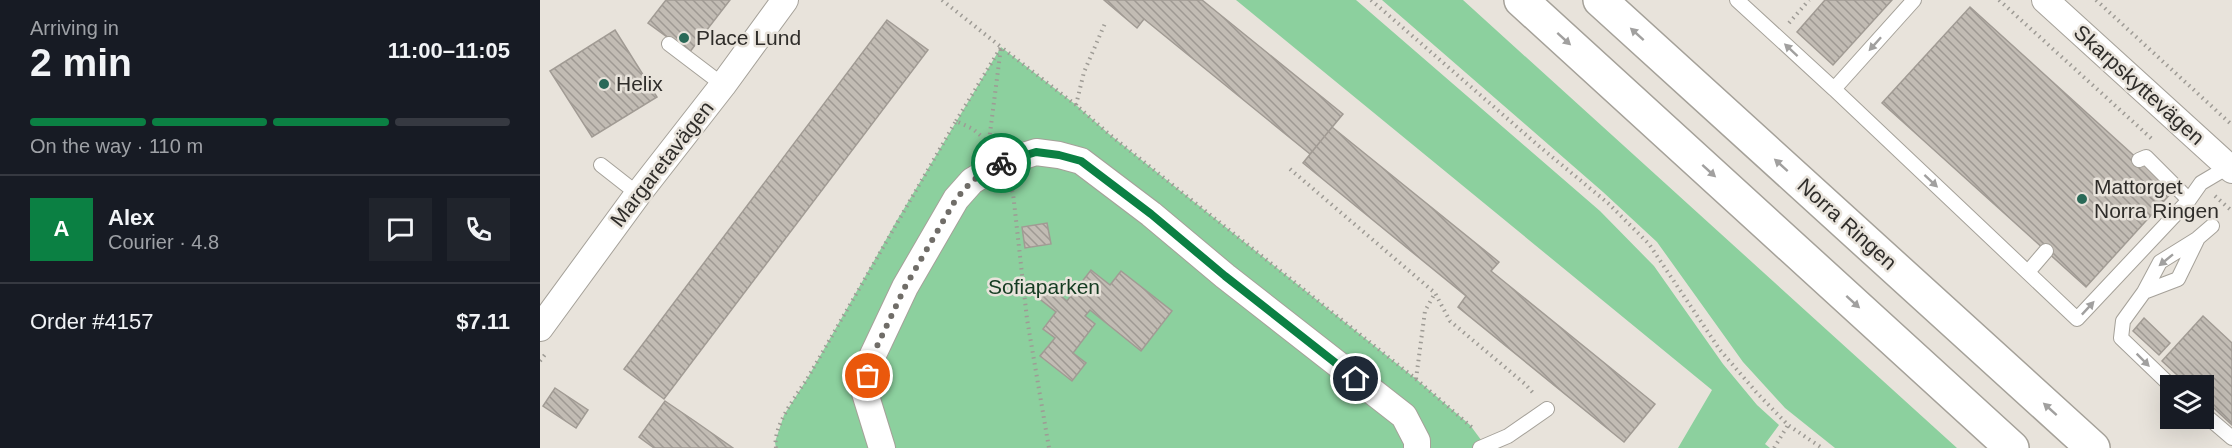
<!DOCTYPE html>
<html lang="en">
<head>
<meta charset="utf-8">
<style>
	:root { --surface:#171b24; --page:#20242c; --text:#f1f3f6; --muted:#9ea1a6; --line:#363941; --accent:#0b8043 }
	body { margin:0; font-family:Arial,sans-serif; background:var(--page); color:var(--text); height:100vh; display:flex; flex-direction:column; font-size:22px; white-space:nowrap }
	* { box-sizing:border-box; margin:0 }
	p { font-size:20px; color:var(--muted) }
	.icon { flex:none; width:33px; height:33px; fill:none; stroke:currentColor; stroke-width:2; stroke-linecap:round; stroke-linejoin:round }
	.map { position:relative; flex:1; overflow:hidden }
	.panel { display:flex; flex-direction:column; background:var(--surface); width:540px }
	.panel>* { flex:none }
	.controls { position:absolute; left:1620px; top:375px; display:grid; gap:12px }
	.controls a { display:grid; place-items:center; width:54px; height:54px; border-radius:0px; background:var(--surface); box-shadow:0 6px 24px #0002; font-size:30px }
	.pin { position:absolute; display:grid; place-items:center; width:51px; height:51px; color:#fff; margin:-26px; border:3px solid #fff; border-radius:50%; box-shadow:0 2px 6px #0007 }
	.courier { position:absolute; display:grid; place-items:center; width:60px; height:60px; margin:-30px; border:4px solid #0b8043; border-radius:50%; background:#fff; color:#222; box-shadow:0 2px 8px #0007 }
	.head em { font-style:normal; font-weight:600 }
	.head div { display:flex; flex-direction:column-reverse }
	.head { display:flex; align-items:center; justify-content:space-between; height:102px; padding:0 30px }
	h1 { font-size:39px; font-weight:600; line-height:45px }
	.bar { display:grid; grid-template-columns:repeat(4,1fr); gap:9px 6px; align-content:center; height:72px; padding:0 30px }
	.bar i { height:8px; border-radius:4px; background:var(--line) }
	.bar .current { background:var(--accent) }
	.bar p { grid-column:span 4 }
	.line { display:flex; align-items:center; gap:15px; padding:0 30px; border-top:2px solid var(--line) }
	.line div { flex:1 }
	.round { display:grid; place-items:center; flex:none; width:63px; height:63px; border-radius:0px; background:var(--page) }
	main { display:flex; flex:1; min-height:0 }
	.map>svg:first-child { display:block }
	.green { fill:#8cd09e }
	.building { fill:url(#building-back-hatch); stroke:#a19b94; stroke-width:1.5 }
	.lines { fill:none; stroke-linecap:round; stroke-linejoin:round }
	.lane-casing { stroke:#a5a199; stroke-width:16 }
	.street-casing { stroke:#a5a199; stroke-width:28 }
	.primary-casing { stroke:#a5a199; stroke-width:36 }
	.path { stroke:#9e9b95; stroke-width:4; stroke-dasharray:1.5 4.5; stroke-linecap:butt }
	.lane { stroke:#fff; stroke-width:14 }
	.street { stroke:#fff; stroke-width:26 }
	.primary { stroke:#fff; stroke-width:33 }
	.oneway { fill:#a1a09f }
	.done { stroke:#706d68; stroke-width:6; stroke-dasharray:0 10.8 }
	.route { stroke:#0b8043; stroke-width:8 }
	.poi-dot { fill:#296957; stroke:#e8e3db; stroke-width:2 }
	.labels { text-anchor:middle; stroke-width:5; stroke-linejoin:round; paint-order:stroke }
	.poi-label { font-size:21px; fill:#2f2d2a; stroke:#e8e3db; text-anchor:start }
	.street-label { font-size:21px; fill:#2f2d2a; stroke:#e8e3db }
	.park-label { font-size:21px; fill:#143b21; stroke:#e8e3db }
</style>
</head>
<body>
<main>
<section class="panel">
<div class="head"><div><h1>2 min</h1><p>Arriving in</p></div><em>11:00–11:05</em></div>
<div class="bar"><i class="current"></i><i class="current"></i><i class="current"></i><i></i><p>On the way · 110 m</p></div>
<div class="line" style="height:108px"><b class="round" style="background:var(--accent);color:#fff">A</b><div><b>Alex</b><p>Courier · 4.8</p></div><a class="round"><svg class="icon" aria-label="chat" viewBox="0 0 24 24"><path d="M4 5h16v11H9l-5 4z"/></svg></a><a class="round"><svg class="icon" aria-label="phone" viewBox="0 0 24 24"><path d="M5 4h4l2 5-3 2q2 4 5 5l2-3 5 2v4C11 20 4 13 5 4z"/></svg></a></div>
<div class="line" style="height:78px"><div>Order #4157</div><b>$7.11</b></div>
</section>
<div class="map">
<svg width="1692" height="448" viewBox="0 0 1692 448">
	<defs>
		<pattern id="building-back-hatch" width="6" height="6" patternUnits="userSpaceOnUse" patternTransform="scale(1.5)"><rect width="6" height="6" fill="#c2bcb4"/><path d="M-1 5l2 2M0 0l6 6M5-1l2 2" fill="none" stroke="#9e9993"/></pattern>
	</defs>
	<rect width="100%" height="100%" fill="#e8e3db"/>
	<!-- green -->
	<path class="green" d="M696,0h120l244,211 54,55 69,98 34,41 22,20 -14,19 5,4h-92l34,-58z
		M842,0h81l494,448h-122l-50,-40 -42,-46 -86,-120 -54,-50z
		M461,47l75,58 33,29 307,245 54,46 17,23h-711l-1,-6 9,-27 23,-36 89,-157z"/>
	<!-- building -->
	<path class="building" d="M126,0h64l-41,53 -41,-30z
		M564,0h98l141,114 -33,40 -166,-135 -7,9z
		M1285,0h67l-59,65 -36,-33z
		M1430,7l203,184 -87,96 -204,-184z
		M347,20l41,30 -264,349 -40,-30z
		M75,30l42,67 -65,40 -42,-66z
		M792,127l167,135 -8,9 164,133 -31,38 -166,-135 8,-11 -163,-133z
		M507,223l4,21 -26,4 -3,-21z
		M551,270l19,15 11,-14 51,40 -31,40 -51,-41 -5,6 10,8 -22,29 13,10 -14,18 -32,-25 15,-18 -12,-9 13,-17 -20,-16 10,-13 21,18z
		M1663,316l29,27v82l-28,-26v-13h-15l-27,-25z
		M1604,318l26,25 -11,12 -26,-24z
		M15,388l33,22 -12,18 -33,-22z
		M125,401l31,21 37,26h-79l-15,-11z"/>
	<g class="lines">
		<defs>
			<path id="lane" d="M1197,0l97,89
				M1374,0l-80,89 243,230 112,-119 12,-17 27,-16
				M129,44l54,41
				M1599,160l7,-3 43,43
				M61,165l37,29
				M1488,272l18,-21
				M1604,292l16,-30 37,-23
				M1631,386l-50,-48 2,-17 21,-29 34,-13 20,-41 14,-12
				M1664,414l28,24
				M940,448l28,-12 39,-27"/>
			<path id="street" d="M1505,0l187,170
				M0,328l98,-134 85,-109 62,-85
				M342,448l-17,-55 6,-34 34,-72 51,-88 16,-18 30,-18 34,-11 23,3 22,6 70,53 74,62 179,140 13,25v7"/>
			<path id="primary" d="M981,0l491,448
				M1060,0l493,448"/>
		</defs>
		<!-- lane casing -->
		<use href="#lane" class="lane-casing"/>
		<!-- street casing -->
		<use href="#street" class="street-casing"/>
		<!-- primary casing -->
		<use href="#primary" class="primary-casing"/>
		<!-- path -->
		<path class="path" d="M402,0l59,47 -12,94
			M831,0l169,147 69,57 40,40 71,106 37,43 31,32 34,23
			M1459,0l153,139
			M1556,0l136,125
			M1249,23l20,-23
			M536,105l8,-33 22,-51
			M416,121l45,-74 75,58 33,29 307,245 58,50
			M750,169l145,124 15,28 75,63 10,11
			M470,185l3,8 14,126 22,129
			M1675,196l17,15
			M0,361l7,-9
			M876,379l9,-68 10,-18
			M236,448c-4,-21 20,-52 31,-69l149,-258 17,8 15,13
			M1234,448l14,-23"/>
		<!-- lane -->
		<use href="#lane" class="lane"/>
		<!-- street -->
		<use href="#street" class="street"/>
		<!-- primary -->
		<use href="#primary" class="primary"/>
	</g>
	<!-- one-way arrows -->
	<defs><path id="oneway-solid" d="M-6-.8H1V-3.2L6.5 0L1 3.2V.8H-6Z" transform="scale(1.5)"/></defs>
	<g class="oneway">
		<use href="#oneway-solid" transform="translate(1097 34) rotate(-138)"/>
		<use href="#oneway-solid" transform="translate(1024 39) rotate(42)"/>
		<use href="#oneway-solid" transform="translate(1335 44) rotate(132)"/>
		<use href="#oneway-solid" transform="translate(1251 50) rotate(-137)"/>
		<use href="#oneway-solid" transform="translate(1241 165) rotate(-138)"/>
		<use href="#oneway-solid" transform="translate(1169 171) rotate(42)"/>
		<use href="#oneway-solid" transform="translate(1391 181) rotate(43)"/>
		<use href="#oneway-solid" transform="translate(1626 260) rotate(141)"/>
		<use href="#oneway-solid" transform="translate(1313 302) rotate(42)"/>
		<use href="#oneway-solid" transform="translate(1548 308) rotate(-47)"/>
		<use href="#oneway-solid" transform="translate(1603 360) rotate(45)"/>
		<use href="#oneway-solid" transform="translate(1510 409) rotate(-138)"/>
	</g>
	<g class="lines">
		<!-- done -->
		<path class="done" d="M328,376l3,-17 34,-72 51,-88 16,-18 29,-18"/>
		<!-- route -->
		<path class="route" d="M461,163l35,-11 23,3 22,6 70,53 74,62 131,103"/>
	</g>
	<!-- markers -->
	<g class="poi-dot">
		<circle cx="144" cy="38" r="6"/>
		<circle cx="64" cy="84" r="6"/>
		<circle cx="1542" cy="199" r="6"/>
	</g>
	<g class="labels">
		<!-- poi labels -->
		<g class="poi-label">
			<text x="156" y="45">Place Lund</text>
			<text x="76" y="91">Helix</text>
			<text x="1554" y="194">Mattorget<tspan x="1554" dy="24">Norra Ringen</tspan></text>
		</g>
		<!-- street labels -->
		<g class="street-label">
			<text transform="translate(1599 85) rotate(42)" y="7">Skarpskyttevägen</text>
			<text transform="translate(122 164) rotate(-52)" y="7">Margaretavägen</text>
			<text transform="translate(1307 224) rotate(42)" y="7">Norra Ringen</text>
		</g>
		<!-- park labels -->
		<g class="park-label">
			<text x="504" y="294">Sofiaparken</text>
		</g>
	</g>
</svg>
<div class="controls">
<a><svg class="icon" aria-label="layers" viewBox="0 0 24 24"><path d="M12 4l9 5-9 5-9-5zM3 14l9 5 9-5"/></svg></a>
</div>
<div class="pin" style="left:328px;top:376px;background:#ea580c"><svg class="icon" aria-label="bag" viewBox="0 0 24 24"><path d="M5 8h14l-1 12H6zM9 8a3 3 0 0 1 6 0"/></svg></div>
<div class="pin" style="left:816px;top:379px;background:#1f2937"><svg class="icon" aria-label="home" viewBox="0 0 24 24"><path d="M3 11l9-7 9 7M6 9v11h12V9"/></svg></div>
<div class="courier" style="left:461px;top:163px"><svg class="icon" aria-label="bike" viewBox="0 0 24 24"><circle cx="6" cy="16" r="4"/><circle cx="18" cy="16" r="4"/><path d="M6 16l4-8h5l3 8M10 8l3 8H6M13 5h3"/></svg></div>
</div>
</main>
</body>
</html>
